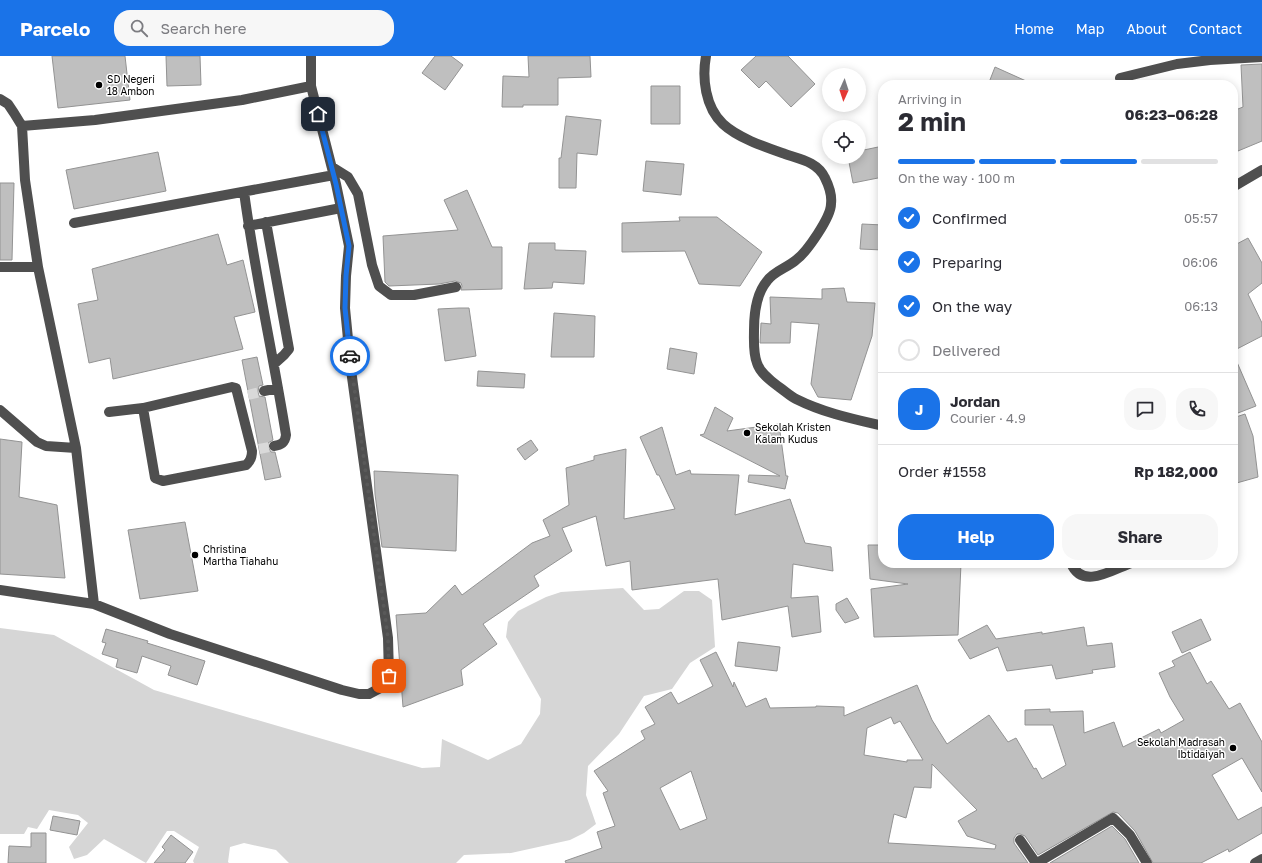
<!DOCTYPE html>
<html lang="en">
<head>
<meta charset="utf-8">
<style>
	:root { --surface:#fff; --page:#f7f7f7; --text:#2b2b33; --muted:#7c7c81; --line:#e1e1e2; --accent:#1a73e8 }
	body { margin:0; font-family:"Golos Text",sans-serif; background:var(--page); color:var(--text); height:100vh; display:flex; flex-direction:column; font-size:15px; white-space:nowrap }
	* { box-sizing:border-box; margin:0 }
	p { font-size:13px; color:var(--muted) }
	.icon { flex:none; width:22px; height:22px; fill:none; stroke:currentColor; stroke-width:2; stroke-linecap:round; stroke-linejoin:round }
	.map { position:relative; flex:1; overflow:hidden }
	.panel { position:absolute; left:878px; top:24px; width:360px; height:488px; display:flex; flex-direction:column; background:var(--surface); border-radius:16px; box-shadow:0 2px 10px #0003 }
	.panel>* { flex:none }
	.needle { width:26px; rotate:183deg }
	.buttons { position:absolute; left:822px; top:12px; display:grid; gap:8px }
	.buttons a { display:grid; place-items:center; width:44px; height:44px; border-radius:50%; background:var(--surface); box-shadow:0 2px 10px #0003; font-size:20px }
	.pin { position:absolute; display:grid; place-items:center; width:34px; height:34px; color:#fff; margin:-17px; border-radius:8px; box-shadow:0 2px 6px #0006 }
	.courier { position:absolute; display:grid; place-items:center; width:40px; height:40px; margin:-20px; border:3px solid #1a73e8; border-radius:50%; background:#fff; color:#222; box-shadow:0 1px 5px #0007 }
	.summary em { font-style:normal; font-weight:700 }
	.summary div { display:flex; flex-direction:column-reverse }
	.summary { display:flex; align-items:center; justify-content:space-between; height:68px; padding:0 20px }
	h1 { font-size:26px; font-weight:700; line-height:30px }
	.bar { display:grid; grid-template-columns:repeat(4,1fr); gap:6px 4px; align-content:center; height:48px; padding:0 20px }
	.bar i { height:5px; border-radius:3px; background:var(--line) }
	.bar .current { background:var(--accent) }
	.bar p { grid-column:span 4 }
	.line { display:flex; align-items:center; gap:10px; padding:0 20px; border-top:1px solid var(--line) }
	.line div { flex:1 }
	.round { display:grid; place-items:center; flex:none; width:42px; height:42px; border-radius:16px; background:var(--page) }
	ol { padding:0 20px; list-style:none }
	li { display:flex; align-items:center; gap:12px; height:44px }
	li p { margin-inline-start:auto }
	li .icon { padding:4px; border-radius:50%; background:var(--accent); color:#fff; stroke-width:4 }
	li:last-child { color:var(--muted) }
	li i { width:22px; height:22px; border:2px solid var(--line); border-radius:50% }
	.cta { display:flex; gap:8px; margin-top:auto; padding:8px 20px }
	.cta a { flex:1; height:46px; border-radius:16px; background:var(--accent); color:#fff; font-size:16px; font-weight:700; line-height:46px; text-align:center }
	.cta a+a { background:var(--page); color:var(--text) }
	header { display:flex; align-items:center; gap:24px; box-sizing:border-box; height:56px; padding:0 20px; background:var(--accent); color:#fff }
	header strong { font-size:19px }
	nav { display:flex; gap:22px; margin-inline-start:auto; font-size:14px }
	.search { width:280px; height:36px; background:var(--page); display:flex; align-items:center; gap:10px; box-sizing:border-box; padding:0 14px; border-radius:16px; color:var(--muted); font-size:15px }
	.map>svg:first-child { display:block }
	.green { fill:#d6d6d6 }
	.building { fill:#bfbfbf; stroke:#939393; fill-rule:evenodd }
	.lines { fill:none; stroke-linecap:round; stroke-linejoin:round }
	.minor-tunnel { stroke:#d9d9d9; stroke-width:10; stroke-dasharray:10 5; stroke-linecap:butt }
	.minor { stroke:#4f4f4f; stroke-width:10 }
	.done { stroke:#595959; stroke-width:4; stroke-dasharray:0 7.2 }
	.route { stroke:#1a73e8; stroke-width:5 }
	.poi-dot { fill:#000; stroke:#fff; stroke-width:1.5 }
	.labels { text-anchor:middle; stroke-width:3; stroke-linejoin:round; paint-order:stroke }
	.poi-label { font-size:10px; fill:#000; stroke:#fff; text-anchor:start }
</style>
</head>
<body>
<header>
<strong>Parcelo</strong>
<div class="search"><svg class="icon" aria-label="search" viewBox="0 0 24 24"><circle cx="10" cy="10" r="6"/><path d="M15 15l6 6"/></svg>Search here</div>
<nav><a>Home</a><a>Map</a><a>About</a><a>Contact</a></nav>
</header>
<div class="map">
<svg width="1262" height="807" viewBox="0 0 1262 807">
	<rect width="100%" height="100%" fill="#fff"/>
	<!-- green -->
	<path class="green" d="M623,532l21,22 15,-1 25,-18h15l13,9 3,47 -25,16 -18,26 -28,7 -25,38 -31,32 -2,29 10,29 -12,9 -14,7 -59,13 -47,2 -8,8h-167l-13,-13 -32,-7 -14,4 -2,15 1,1h-35l-1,-2 6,-14 -25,-16h-7l-21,32 -42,-24 -17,16 -13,4 -5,-12 19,-24 -10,-8 -29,-5 -12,19 -9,-2 -4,7h-24v-206l54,7 100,55 268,78 18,-1 2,-28 46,21 33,-16 19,-30 1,-15 -35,-62 2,-15 10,-11 28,-14 15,-5z"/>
	<!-- building -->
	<path class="building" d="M52,0h73l5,44 -72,8z
		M166,0h34l1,29 -34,1z
		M435,0h16l12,9 -18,25 -23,-17z
		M528,0h62l1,21 -33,1v27h-35v2h-21l1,-31 26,1z
		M756,0h32l27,28 -24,23 -25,-26 -7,7 -18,-18z
		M1262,8v77l-24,10 -5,-12v-28l10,-4 -2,-42z
		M995,11l40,18h-47z
		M651,30h29v38h-29z
		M566,60l35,4 -4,35 -20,-2 -1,35h-17v-30h2z
		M883,90v31l-30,6 -5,-26h11v-6z
		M158,96l8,39 -92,18 -8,-39z
		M646,105l38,3 -3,31 -38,-4z
		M0,127h14l-2,77h-12z
		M467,134l25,57h10v42l-41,1 1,-4 -1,-3 -6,-2 -16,3 -50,2 -4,-4 -2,-46 75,-6 -14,-30z
		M679,161h38l45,35 -22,34 -41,-2 -14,-33 -63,1v-29l58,-2z
		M862,168l21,1v25l-23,-1z
		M218,178l9,31 16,-5 12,52 -21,5 9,32 -130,30 -3,-21 -21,5 -11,-59 20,-4 -6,-31z
		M1248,182l14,25v20l-14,11 14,29v13l-29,15v-105z
		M529,187h26v7l31,1 -2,33 -31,-2 -1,6 -28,1z
		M844,232l3,14 28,1 -3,33 -21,64 -33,-3 -7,-13 8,-60 -28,-2 -1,21h-30l1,-20 10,1 -1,-27 52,2v-10z
		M459,252h10l7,48 -31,5 -7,-52z
		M554,257l41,3 -1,41h-43z
		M670,292l27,5 -3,21 -27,-5z
		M1233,297l23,53 -18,7 -5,-14z
		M257,301l6,28 -4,1 -1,6 1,4 6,1 8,43 -5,3v4l3,5h4l6,25 -16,3 -23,-120z
		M478,315l47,3 -1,14 -47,-2z
		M715,351l18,11 -6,13 52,-7 7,52h2l-3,13 -37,-7 1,-7 31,1 -80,-41 4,-1z
		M1245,358l8,22 5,41 -25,7v-66z
		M662,371l14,48 14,-5 1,4 48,1 -4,40 55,-16 15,44 26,4 2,24 -40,-7 -2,34 27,-2 3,36 -29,5 -4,-31 -66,14 -4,-41 -86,11 -2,-29 -24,5 -10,-50 -34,12 10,23 -38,25 5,10 -56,38 14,20 -36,26 2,15 -60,22 -7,-92 30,-2 29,-28 7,10 70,-52 18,-7 -7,-16 26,-15 -3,-37 28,-8v-4l32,-7 -2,70 51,-10 -16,-34h-2l-17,-38z
		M0,383l22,3 -3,55 38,8 8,73 -65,-4z
		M531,384l7,10 -13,10 -8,-11z
		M374,415l84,4 -2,76 -74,-4 -7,-53z
		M185,466l13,69 -58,8 -12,-69z
		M868,489h15v18h78l-3,72 -84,2 -3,-48 37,-5 -38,-5z
		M847,542l12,20 -14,5 -9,-13v-6z
		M1201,563l10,21 -29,13 -10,-21z
		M987,569l9,14 46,-7v2l42,-7 3,19 25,-3 3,24 -23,3 1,3 -37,6 -4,-14 -45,6 -9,-24 -28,12 -12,-19z
		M106,573l42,12 -1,2 58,18 -8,24 -29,-10 3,-9 -29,-10 -5,17 -21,-6 2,-8 -16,-5 4,-11 -4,-1z
		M738,586l42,5 -3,24 -42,-5z
		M716,596l17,35 1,-5 12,25 20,-9 4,10 46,-1v-1l28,1v9l73,-31 15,35 15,24 42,-29 19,27 8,-4 18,31 2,-1 6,11 24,-14 -13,-40h-28v-15l25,-1v3l33,-1 1,22 30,-11 9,25 36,-18 2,4 23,-13 -14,-23 -11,-24 16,-7 -3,-5 18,-9 17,32 4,-3 18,28 11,-6 22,39v50l-20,-34 -30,17 26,45 24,-13v26l-33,19 -1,-3 -27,14h-48l-18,-32 -17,-18 -5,-1 -75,43 -13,-19 -5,-2h-3l-3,4v5l14,20h-462l-1,-2 37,-13 -5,-16 18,-6 -12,-33 5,-2 -14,-20 51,-32 -4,-8 14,-7 -10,-17 26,-15 7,12 35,-18 -13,-26zM891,661l3,7 6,-3 23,39h-16v2l-43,-7 3,-27zM932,708l45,46 -19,11 9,15 29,9 -1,4 -107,-6 6,-29 12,4 8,-31 17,1zM691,715l16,48 -27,11 -20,-42z
		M53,760l27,5 -3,14 -27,-5z
		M1112,770l13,13 14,24h-89z
		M31,777h15v30h-38l1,-17 22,1z
		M171,779l22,17 -8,11h-31l11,-13 -3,-3z"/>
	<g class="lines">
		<!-- minor-tunnel -->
		<path class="minor-tunnel" d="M248,339l16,-4
			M259,393l15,-3"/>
		<!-- minor -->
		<path class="minor" d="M706,0c-4,22 -1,51 17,68 15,14 42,23 62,30 15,5 33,8 40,24 4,8 7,18 6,26 0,13 -24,48 -35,56 -9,8 -22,11 -29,21 -11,13 -13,32 -13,49 0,10 -1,23 3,33 3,10 14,18 22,24 6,4 11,9 17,12 28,14 57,20 87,27
			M1120,22l57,-14 33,-4 52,-3
			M0,43l8,5 6,9 8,13 3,54 13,87 38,181 18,156 76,30 172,56 17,4h10l15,-8 5,-10 -1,-38 -37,-268 -6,-62 1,-32 3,-30 -13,-62 -25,-98v-30
			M22,70l73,-6 147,-20 69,-14
			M332,111l16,10 10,17 14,71 7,21 12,9h23l42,-8
			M1233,131l29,-17
			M244,136c11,82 29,162 42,243 -1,8 -5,10 -12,11
			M266,166l23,127 -5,6 -10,9
			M74,167l260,-48
			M248,170l93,-18
			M0,211h38
			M232,331l4,1 16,63c0,6 -1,10 -6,14l-83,16 -8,-3 -12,-70z
			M264,335l14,-3
			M0,354l37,32 9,4 30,2
			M109,356l34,-4
			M1071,507c11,27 41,7 60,0
			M0,534l94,14
			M1020,784l16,23
			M1037,807l76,-45 17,17 17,28
			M1255,807l7,-4"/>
	</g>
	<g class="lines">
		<!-- done -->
		<path class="done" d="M350,300l38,282 1,38"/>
		<!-- route -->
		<path class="route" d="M318,58l18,70 13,62 -3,30 -1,32 5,48"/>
	</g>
	<!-- markers -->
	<g class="poi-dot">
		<circle cx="99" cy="29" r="4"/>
		<circle cx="747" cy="377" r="4"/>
		<circle cx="195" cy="499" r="4"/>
		<circle cx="1233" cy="692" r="4"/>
	</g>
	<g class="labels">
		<!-- poi labels -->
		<g class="poi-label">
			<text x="107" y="27">SD Negeri<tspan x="107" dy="12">18 Ambon</tspan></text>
			<text x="755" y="375">Sekolah Kristen<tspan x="755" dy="12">Kalam Kudus</tspan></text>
			<text x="203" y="497">Christina<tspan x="203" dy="12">Martha Tiahahu</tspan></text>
			<text x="1225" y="690" text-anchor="end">Sekolah Madrasah<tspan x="1225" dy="12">Ibtidaiyah</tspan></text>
		</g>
	</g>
</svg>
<div class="buttons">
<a><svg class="needle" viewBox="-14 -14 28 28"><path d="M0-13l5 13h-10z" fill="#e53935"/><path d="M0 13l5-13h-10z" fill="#7c7c81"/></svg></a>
<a><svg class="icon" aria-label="locate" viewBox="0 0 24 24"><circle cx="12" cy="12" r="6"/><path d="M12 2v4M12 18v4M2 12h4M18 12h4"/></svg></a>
</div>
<div class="pin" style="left:389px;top:620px;background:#ea580c"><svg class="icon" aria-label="bag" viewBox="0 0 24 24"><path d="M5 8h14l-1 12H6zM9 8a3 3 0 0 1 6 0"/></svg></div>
<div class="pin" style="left:318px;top:58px;background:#1f2937"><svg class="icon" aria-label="home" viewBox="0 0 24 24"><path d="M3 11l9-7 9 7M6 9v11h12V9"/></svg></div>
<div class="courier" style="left:350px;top:300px"><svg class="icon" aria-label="car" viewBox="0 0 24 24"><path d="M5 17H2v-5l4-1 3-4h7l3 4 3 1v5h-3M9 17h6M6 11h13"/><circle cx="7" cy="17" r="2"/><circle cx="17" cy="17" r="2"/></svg></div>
<section class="panel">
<div class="summary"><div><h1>2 min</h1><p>Arriving in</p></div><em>06:23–06:28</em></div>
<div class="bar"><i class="current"></i><i class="current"></i><i class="current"></i><i></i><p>On the way · 100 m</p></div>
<ol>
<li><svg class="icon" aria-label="check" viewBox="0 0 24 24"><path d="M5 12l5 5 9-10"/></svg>Confirmed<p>05:57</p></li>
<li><svg class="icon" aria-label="check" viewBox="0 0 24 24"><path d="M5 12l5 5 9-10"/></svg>Preparing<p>06:06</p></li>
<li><svg class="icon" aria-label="check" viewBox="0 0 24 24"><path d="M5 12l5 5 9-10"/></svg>On the way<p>06:13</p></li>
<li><i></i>Delivered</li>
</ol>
<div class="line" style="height:72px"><b class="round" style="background:var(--accent);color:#fff">J</b><div><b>Jordan</b><p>Courier · 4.9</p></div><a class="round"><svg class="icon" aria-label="chat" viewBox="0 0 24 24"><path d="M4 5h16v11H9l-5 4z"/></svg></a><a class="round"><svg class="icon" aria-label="phone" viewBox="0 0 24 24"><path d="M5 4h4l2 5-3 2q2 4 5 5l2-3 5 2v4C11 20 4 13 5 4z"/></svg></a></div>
<div class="line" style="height:52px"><div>Order #1558</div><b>Rp 182,000</b></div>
<div class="cta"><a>Help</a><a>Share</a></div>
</section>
</div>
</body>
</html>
